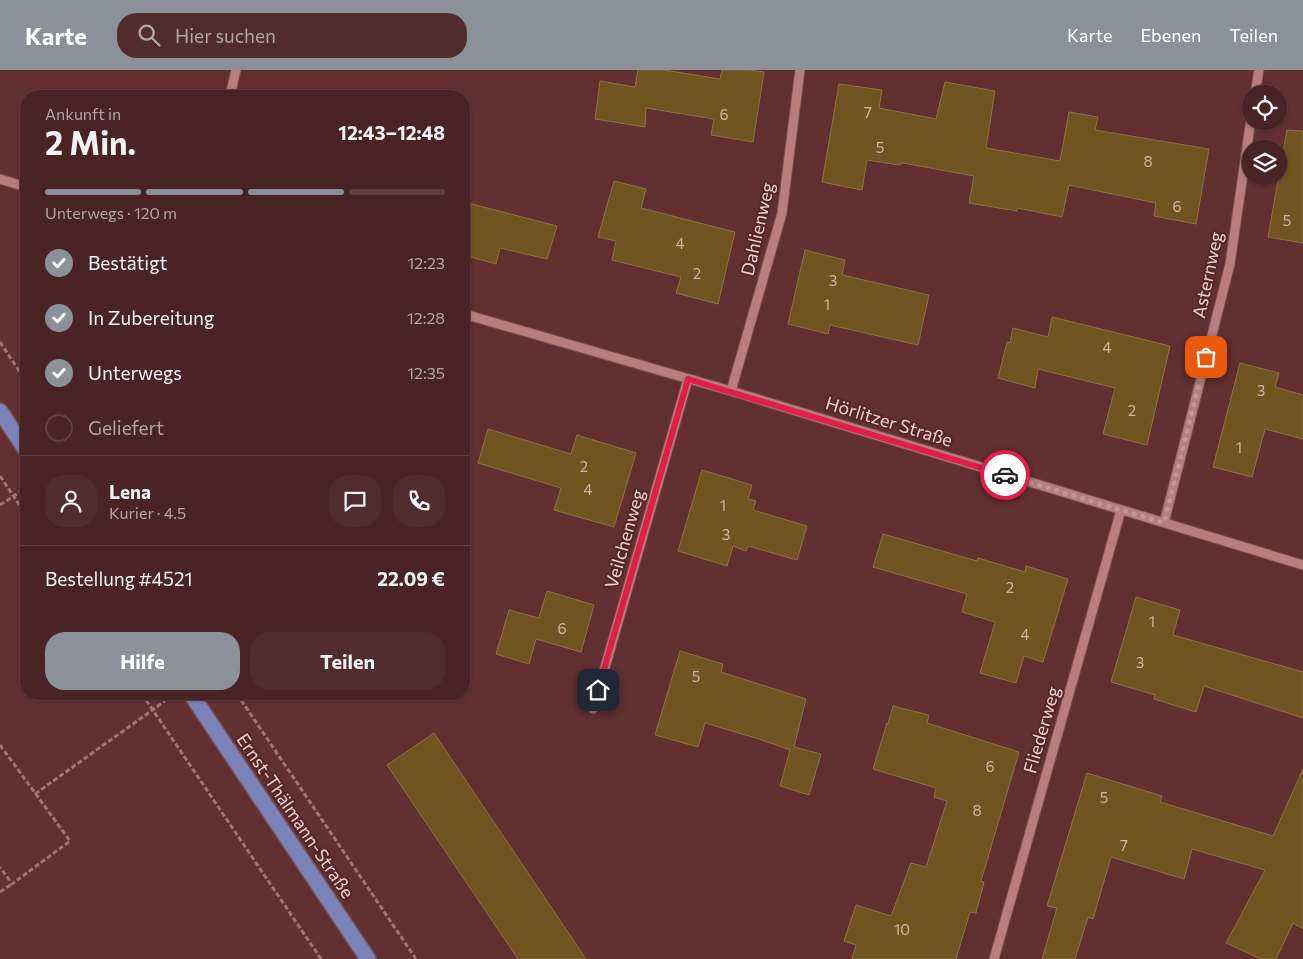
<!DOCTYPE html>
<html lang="de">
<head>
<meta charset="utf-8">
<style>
	:root { --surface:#4a2425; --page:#512c2d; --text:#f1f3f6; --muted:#b2a4a7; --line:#614142; --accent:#8c9099 }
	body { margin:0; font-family:Commissioner,sans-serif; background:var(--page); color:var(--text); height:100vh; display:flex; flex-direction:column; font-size:19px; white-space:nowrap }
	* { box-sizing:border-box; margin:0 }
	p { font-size:16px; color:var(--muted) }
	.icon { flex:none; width:28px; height:28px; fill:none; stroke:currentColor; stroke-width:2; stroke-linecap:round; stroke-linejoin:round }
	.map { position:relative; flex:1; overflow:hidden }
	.drawer { position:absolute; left:20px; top:20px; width:450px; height:610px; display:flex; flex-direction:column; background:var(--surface); border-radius:20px; box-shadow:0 1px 4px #0004,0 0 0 1px var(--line) }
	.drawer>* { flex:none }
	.tools { position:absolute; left:1242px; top:15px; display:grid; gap:10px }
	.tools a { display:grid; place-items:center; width:45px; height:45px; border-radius:50%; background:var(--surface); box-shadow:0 1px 4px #0004,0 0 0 1px var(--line); font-size:25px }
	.pin { position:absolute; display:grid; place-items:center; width:42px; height:42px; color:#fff; margin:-21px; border-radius:10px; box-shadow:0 2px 8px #0006 }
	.courier { position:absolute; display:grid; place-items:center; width:50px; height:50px; margin:-25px; border:4px solid #e11d48; border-radius:50%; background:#fff; color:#222; box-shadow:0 1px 6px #0007 }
	.head em { font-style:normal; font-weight:700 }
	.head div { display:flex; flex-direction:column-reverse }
	.head { display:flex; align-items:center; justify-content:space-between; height:85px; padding:0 25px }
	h1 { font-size:32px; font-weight:700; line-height:38px }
	.bar { display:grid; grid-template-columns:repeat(4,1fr); gap:8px 5px; align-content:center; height:60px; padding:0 25px }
	.bar i { height:6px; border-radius:4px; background:var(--line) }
	.bar .active { background:var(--accent) }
	.bar p { grid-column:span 4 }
	.line { display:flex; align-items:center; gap:12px; padding:0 25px; border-top:1px solid var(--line) }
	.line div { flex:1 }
	.round { display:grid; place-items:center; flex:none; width:52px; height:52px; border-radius:20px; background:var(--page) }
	ol { padding:0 25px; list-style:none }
	li { display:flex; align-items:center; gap:15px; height:55px }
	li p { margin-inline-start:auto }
	li .icon { padding:5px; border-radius:50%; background:var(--accent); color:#fff; stroke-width:4 }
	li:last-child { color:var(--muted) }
	li i { width:28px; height:28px; border:2px solid var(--line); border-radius:50% }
	.action { display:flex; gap:10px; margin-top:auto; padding:10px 25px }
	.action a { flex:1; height:58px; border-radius:20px; background:var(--accent); color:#fff; font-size:20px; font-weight:700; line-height:58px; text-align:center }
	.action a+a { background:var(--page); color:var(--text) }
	header { display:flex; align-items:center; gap:30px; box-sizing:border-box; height:70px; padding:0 25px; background:var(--accent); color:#fff }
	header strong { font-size:24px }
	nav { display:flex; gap:28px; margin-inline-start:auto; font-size:18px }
	.search { width:350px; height:45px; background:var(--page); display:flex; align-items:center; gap:12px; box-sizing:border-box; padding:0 18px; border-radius:20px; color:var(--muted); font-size:19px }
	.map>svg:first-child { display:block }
	.building { fill:#715521; stroke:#8e7345 }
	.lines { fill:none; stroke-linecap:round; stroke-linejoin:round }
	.minor-casing { stroke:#794e50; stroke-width:11 }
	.major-casing { stroke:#794e50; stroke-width:18 }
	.path { stroke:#9f7575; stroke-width:3; stroke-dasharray:5 2.5; stroke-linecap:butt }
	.minor { stroke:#b77e7d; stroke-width:9 }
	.major { stroke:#7a84ba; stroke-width:15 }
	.done { stroke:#c09999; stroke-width:5; stroke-dasharray:0 9 }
	.route { stroke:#e11d48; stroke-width:6 }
	.labels { text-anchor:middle; stroke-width:4; stroke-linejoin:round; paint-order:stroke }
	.number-label { font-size:15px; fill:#d2b3a5 }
	.street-label { font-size:18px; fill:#f2d2d1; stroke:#562627 }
</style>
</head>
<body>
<header>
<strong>Karte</strong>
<div class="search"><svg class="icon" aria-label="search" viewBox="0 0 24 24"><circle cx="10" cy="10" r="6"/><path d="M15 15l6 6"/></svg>Hier suchen</div>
<nav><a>Karte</a><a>Ebenen</a><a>Teilen</a></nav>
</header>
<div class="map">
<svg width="1303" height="889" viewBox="0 0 1303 889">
	<rect width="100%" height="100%" fill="#623031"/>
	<!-- building -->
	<path class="building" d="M638,0h26l56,9 2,-9h27l15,2 -11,70 -42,-7 3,-16 -68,-11 -1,19 -50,-8 5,-38 35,6z
		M945,12l50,9 -9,57 74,13 9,-49 29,5 -3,13 114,19 -13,75 -42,-8 2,-13 -87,-18 -7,32 -45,-9v3l-48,-8 5,-27 -71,-13 -4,2 -32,-5 -5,30 -40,-8 17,-98 43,6 -3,18 57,11z
		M1287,60l16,1v112l-35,-6z
		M614,111l32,8 -5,19 94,24 -17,72 -42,-11 5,-16 -69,-17 4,-19 -18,-4z
		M464,132l93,24 -10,33 -47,-11 -4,16 -32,-9z
		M805,180l40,10 -3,15 87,20 -11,50 -88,-20 -2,9 -40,-10z
		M1052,247l118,29 -23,99 -44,-11 12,-46 -77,-19 -3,19 -37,-10 9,-36 3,1 3,-15 35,9z
		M1240,293l39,10 -4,14 28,8v44l-38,-10 -13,48 -39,-10z
		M488,359l83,25 6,-19 59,18 -22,74 -60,-17 7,-22 -83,-25z
		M702,400l50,15 -4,14 8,2 -3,9 54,16 -10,34 -49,-14 -2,5 -13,-5 -6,20 -49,-15z
		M883,464l94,27 1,-3 47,14 1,-6 42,13 -25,83 -19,-6 -8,27 -36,-10 15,-51 -33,-10 5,-18 -94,-27z
		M547,521l47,14 -13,47 -45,-13 -7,25 -33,-10 13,-44 30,8z
		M1136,527l44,13 -7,25 130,37v46l-99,-32 -8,26 -42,-13 1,-4 -44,-13z
		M680,581l43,13 -2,8 85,27 -12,48 27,7 -12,41 -29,-9 10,-36 -31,-11 -54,-16 -7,24 -43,-12z
		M893,636l36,9 -2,8 92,29 -38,129 3,1 -8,31 -6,-1 -14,47h-104l4,-14 -12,-4 12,-36 35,11 20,-53 15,4 21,-66 -13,-4 2,-9 -63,-19 14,-46 1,1z
		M434,663l152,226h-68l-131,-194z
		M1303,699v160l-10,-6 -17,36h-15l-35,-16 39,-73 -73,-21 -8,30 -73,-22 -18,62 -5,-2 -13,42h-33l15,-51 -10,-2 40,-133 75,23 -2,6 113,34z"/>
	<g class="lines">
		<defs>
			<path id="minor" d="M1255,24l4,-24
				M230,26l6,-26
				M0,109l26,8
				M464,244l267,77 572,174
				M731,321l51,-178 18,-143
				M1164,453l66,-259 21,-145
				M593,639l95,-330
				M994,889l127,-449"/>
			<path id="major" d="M0,341l26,39
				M191,624l177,265"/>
		</defs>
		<!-- minor casing -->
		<use href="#minor" class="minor-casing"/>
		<!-- major casing -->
		<use href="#major" class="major-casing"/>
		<!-- path -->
		<path class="path" d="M0,272l26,39
			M0,406l26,39
			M0,435l26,-17
			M142,624l179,265
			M237,624l179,265
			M0,675l70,96 -58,43 -12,-17
			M35,724l130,-93
			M0,822l12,-8"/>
		<!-- minor -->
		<use href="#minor" class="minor"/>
		<!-- major -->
		<use href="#major" class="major"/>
	</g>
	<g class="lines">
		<!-- done -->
		<path class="done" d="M1005,405l159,48 42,-166"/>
		<!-- route -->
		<path class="route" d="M598,620l90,-311 317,96"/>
	</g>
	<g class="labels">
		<!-- number labels -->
		<g class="number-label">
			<text x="868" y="48">7</text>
			<text x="724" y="50">6</text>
			<text x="880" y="83">5</text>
			<text x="1148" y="97">8</text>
			<text x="1177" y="142">6</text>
			<text x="1287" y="156">5</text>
			<text x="680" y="179">4</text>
			<text x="697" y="209">2</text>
			<text x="833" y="216">3</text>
			<text x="827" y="240">1</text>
			<text x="1107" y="283">4</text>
			<text x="1261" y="326">3</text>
			<text x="1132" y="346">2</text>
			<text x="1239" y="383">1</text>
			<text x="584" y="402">2</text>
			<text x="588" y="425">4</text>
			<text x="723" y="441">1</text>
			<text x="726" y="470">3</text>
			<text x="1010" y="523">2</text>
			<text x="1152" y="557">1</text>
			<text x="562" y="564">6</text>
			<text x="1025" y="570">4</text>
			<text x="1140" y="598">3</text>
			<text x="696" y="612">5</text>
			<text x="990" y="702">6</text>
			<text x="1104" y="733">5</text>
			<text x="977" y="746">8</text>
			<text x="1124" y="781">7</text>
			<text x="902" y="865">10</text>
		</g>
		<!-- street labels -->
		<g class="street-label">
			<text transform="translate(758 159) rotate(-77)" y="6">Dahlienweg</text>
			<text transform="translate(1208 205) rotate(-78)" y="6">Asternweg</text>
			<text transform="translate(889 352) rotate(17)" y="6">Hörlitzer Straße</text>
			<text transform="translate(625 469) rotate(-74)" y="6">Veilchenweg</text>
			<text transform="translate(1042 660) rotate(-74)" y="6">Fliederweg</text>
			<text transform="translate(295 746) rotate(56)" y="6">Ernst-Thälmann-Straße</text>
		</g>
	</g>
</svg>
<div class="tools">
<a><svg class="icon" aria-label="locate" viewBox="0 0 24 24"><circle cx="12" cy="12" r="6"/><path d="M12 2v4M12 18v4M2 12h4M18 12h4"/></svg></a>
<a><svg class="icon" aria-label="layers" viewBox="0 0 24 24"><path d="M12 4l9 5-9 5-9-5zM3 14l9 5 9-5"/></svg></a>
</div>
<div class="pin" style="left:1206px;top:287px;background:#ea580c"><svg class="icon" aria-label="bag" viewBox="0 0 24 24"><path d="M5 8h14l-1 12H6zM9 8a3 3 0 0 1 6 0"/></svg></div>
<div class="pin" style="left:598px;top:620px;background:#1f2937"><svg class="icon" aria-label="home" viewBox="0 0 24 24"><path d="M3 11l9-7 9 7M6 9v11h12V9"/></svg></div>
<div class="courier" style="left:1005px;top:405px"><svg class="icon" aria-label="car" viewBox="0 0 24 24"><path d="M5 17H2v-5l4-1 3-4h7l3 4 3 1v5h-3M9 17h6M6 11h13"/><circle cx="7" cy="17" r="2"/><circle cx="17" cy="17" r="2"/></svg></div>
<section class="drawer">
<div class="head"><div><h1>2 Min.</h1><p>Ankunft in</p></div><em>12:43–12:48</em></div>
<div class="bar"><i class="active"></i><i class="active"></i><i class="active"></i><i></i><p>Unterwegs · 120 m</p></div>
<ol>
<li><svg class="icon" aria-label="check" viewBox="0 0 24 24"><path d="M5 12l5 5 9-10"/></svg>Bestätigt<p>12:23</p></li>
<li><svg class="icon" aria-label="check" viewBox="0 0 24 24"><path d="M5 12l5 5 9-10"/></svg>In Zubereitung<p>12:28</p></li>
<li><svg class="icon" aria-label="check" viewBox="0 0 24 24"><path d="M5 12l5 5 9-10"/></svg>Unterwegs<p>12:35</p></li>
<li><i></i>Geliefert</li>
</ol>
<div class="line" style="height:90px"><a class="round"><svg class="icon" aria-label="person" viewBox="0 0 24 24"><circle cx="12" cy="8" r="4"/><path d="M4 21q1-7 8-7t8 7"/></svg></a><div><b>Lena</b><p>Kurier · 4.5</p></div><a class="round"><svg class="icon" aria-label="chat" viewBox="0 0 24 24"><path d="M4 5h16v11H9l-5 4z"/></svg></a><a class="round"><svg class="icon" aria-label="phone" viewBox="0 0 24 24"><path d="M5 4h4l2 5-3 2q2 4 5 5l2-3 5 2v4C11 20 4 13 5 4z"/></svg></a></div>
<div class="line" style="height:65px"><div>Bestellung #4521</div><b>22.09 €</b></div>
<div class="action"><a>Hilfe</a><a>Teilen</a></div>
</section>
</div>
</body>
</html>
